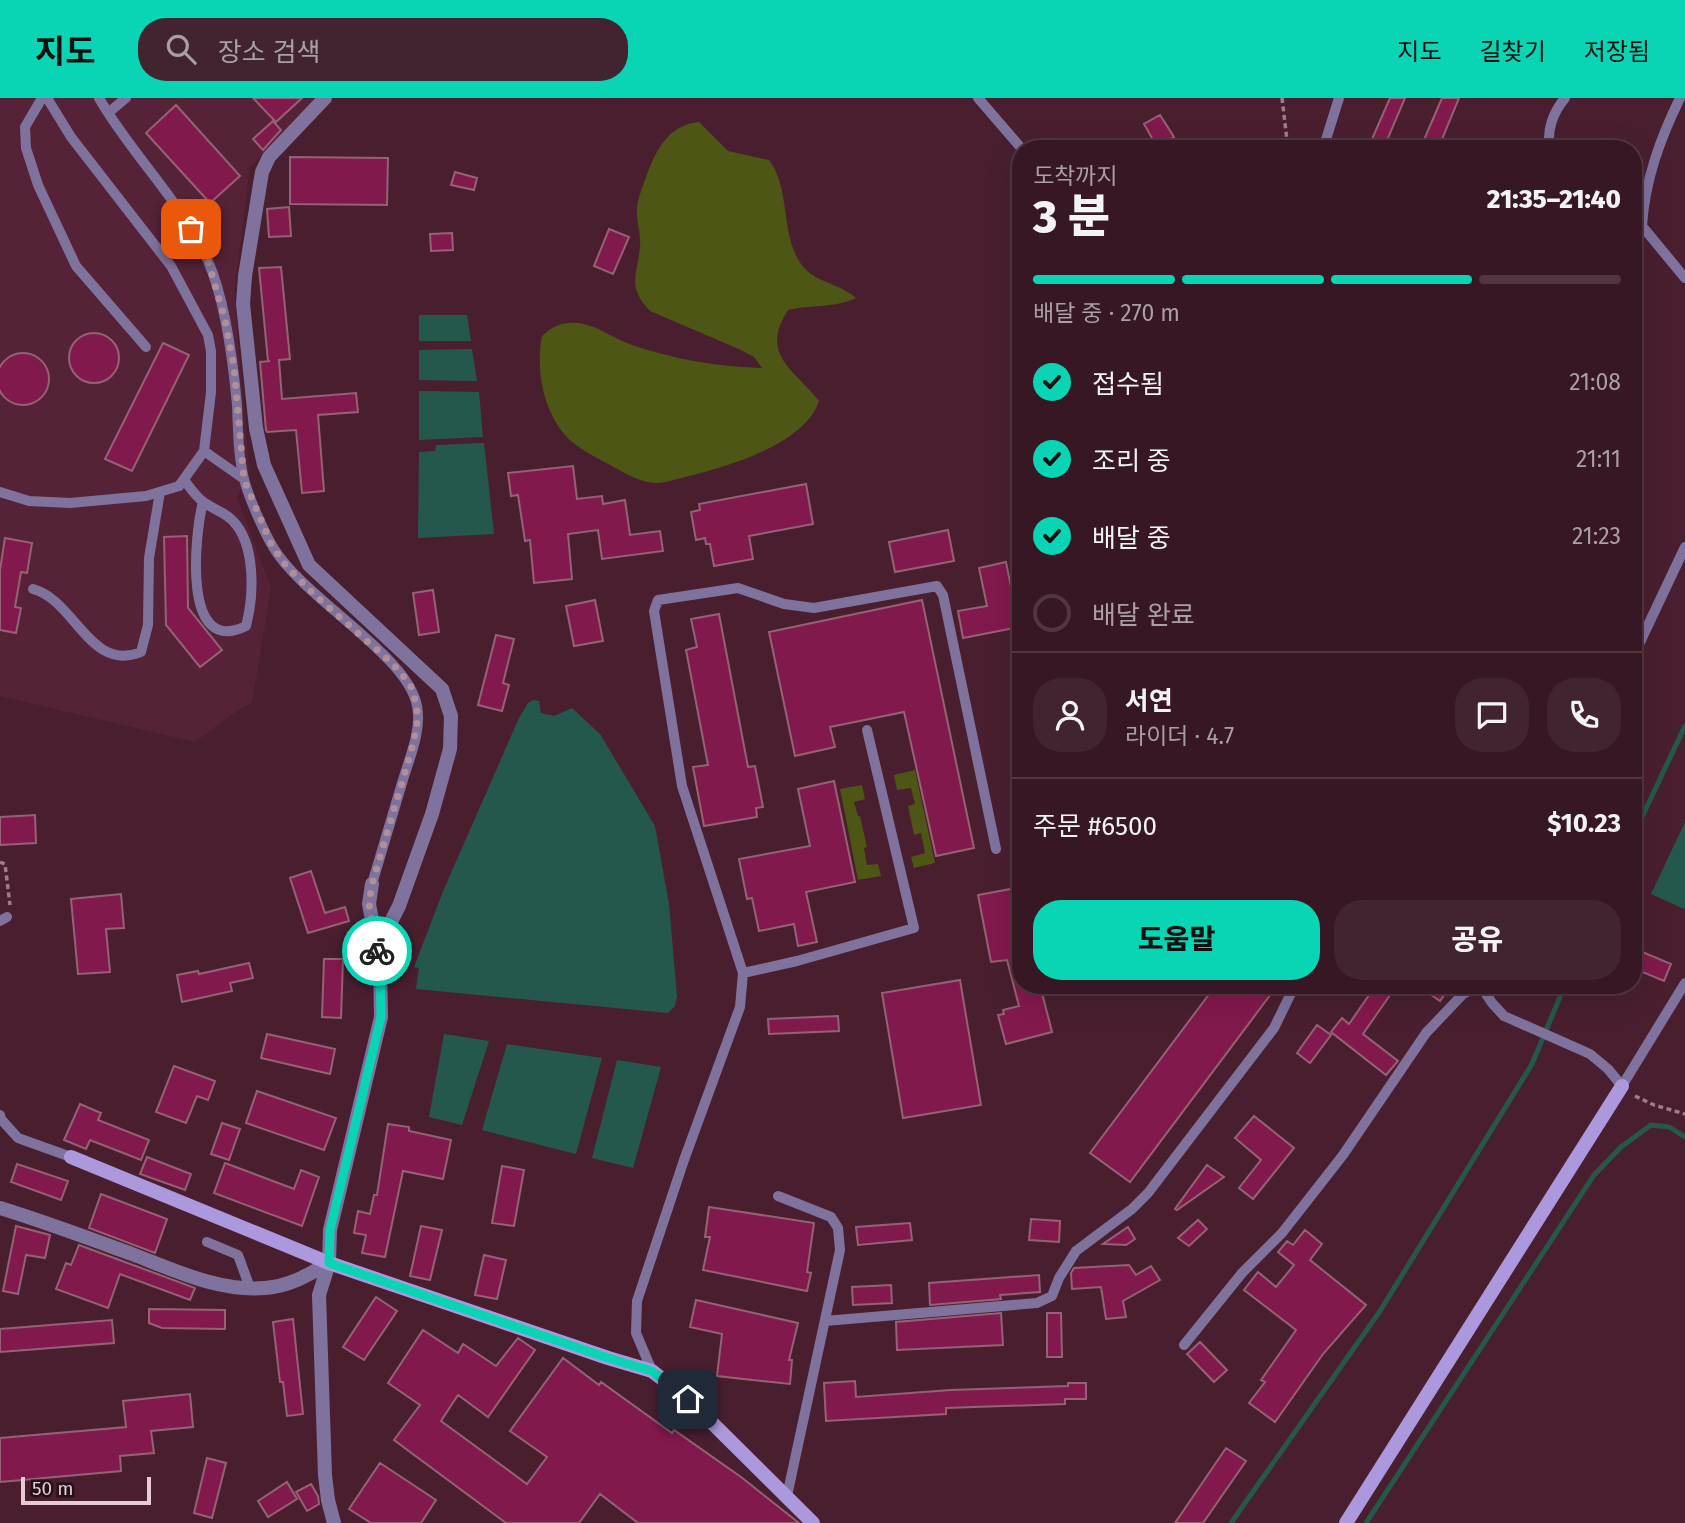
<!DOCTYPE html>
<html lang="ko">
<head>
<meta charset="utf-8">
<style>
	:root { --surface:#371724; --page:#422431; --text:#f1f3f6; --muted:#aa9fa6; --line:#513641; --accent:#09d5b5 }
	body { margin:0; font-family:"Fira Sans","Noto Sans KR",sans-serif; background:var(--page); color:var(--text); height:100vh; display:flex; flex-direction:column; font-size:26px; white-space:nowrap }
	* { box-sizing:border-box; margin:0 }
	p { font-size:23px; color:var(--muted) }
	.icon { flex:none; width:38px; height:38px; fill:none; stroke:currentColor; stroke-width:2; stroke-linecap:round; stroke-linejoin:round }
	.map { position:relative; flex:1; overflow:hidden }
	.side { position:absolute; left:1012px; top:42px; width:630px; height:854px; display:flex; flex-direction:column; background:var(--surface); border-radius:28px; box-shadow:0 7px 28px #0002,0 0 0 2px var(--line) }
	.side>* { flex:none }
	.scale { position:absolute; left:21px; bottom:18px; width:130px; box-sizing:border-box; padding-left:7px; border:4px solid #e8cbd5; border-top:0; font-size:19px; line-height:24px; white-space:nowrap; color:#e8cbd5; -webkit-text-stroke:5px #241017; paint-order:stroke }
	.pin { position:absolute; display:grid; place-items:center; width:60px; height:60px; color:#fff; margin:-30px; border-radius:14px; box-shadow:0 4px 10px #0006 }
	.courier { position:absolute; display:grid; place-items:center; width:70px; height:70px; margin:-35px; border:5px solid #09d5b5; border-radius:50%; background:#fff; color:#222; box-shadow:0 2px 9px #0007 }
	.headline em { font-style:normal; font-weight:800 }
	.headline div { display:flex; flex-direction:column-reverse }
	.headline { display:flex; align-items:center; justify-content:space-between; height:119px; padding:0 21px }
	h1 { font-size:46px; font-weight:800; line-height:52px }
	.bar { display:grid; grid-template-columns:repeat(4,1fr); gap:10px 7px; align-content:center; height:84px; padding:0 21px }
	.bar i { height:9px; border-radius:5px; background:var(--line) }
	.bar .active { background:var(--accent) }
	.bar p { grid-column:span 4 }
	.line { display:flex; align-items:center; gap:18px; padding:0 21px; border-top:2px solid var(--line) }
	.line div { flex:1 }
	.round { display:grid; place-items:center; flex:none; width:74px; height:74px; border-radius:28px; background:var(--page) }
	ol { padding:0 21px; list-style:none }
	li { display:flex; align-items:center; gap:21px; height:77px }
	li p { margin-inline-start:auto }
	li .icon { padding:7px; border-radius:50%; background:var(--accent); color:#111; stroke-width:4 }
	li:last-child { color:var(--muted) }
	li i { width:38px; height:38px; border:4px solid var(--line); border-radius:50% }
	.button { display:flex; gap:14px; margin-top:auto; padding:14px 21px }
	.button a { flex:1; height:80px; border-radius:28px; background:var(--accent); color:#111; font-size:28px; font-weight:800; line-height:80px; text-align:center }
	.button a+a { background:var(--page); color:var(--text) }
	header { display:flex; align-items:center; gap:42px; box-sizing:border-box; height:98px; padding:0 35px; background:var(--accent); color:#111 }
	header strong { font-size:33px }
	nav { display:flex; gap:38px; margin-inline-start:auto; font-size:24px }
	.search { width:490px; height:63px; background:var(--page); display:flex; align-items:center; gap:18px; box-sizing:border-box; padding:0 24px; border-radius:28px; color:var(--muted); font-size:26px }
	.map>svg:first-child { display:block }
	.built { fill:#552237 }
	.green { fill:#4d5614 }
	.water { fill:#25584d }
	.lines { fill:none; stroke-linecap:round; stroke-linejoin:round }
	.stream { stroke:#25584d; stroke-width:5 }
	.building { fill:#82194c; stroke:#946274; stroke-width:2 }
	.path { stroke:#9f7c89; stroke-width:3.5; stroke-dasharray:5 3.5; stroke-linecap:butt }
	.lane { stroke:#7f739e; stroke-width:10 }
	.street { stroke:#7f739e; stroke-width:14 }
	.secondary { stroke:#ac99dd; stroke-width:14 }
	.done { stroke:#b08f9b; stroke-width:7; stroke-dasharray:0 12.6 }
	.route { stroke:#09d5b5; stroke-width:9 }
</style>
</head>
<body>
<header>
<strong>지도</strong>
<div class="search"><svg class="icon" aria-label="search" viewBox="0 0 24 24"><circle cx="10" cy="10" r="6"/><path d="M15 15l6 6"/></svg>장소 검색</div>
<nav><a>지도</a><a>길찾기</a><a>저장됨</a></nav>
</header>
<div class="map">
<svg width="1685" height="1425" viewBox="0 0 1685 1425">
	<rect width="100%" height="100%" fill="#491f30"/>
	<!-- built -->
	<path class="built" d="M0,0h318l-68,69 -16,125 15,178 -12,28 34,90 -19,115 -14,7 -43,32 -195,-46z"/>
	<!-- green -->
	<path class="green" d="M699,24l29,29 41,9c22,29 11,74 32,104 13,19 39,19 55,34 -25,11 -43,6 -68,12 -29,45 7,60 31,91 -14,43 -90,65 -130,75 -10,2 -22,7 -32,7 -15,0 -31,-9 -45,-17 -13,-7 -29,-15 -41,-25 -27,-24 -36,-71 -29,-105 10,-9 20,-14 34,-13 20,1 38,16 56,22 41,14 87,22 130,23l-8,-11 -13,-7 -91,-39c-24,-25 -12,-36 -10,-65 1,-13 -4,-26 -3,-38 1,-11 6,-22 9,-31 10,-27 22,-52 53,-55z
		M915,672l20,93 -21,5 -3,-11 14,-4 -4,-20 -7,2 -6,-29 7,-2 -4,-16 -14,2 -3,-15z
		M862,687l3,14 -11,3 4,14h2l7,31 -3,1 3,17 11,-1 3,12 -23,4 -18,-91z"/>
	<!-- water -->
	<path class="water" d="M467,217l4,26h-52v-26z
		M472,251l5,32 -58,-1v-30z
		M419,293l60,1 4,45 -64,3z
		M484,345l10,91 -76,4 1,-86 16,-1 1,-6z
		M533,602l6,1 2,12 13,3 18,-8 28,26 55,92 14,78 8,92 -2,10 -7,7 -252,-24 3,-21 -5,-1 30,-78 75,-171 9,-15z
		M1685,724v85l-1,2 -33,-15z
		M444,936l45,7 -27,84 -33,-8z
		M507,946l95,14 -26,96 -94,-24z
		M617,962l44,7 -28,101 -41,-10z"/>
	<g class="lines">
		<!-- stream -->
		<path class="stream" d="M1633,738l52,-110
			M1231,1425l149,-212 152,-247 33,-79
			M1366,1425l228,-348 27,-28 30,-22 18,2 16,10"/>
	</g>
	<!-- building -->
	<path class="building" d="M253,0h49l-26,24z
		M1390,0h15l-20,47 -13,-6z
		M1442,0h17l-21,51h-18z
		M176,7l64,71 -30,27 -64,-70z
		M1160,17l14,22 -17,10 -13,-23z
		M273,23l8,9 -18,20 -10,-11z
		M290,59l98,1 -1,47 -97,-1z
		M455,74l22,6 -3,12 -23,-5z
		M289,109l2,29 -22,1 -2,-28z
		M609,131l20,8 -16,37 -19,-8z
		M452,135l1,17 -22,1 -1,-17z
		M281,169l9,92 -11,1 3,39 74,-6 2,19 -40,3 6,76 -22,2 -6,-63 -29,2 -1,-2 -6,-68 10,-1h-2l-9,-93z
		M69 260a25 25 0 1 1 50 0a25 25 0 1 1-50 0Z
		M163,245l26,12 -57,116 -27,-12z
		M-3 281a26 26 0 1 1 52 0a26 26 0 1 1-52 0Z
		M573,368l4,33 25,-3 1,8 22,-4 5,35 30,-4 3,20 -61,8 -4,-29 -30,4 4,45 -38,4 -4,-43 -5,1 -7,-46 -7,1 -3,-23z
		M806,386l7,40 -64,12 4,23 -39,7 -4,-22h-4l-1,-6 -9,2 -5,-28 9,-2 -1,-6z
		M948,432l6,31 -59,11 -6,-30z
		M187,438l1,72 34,42 -22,17 -34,-42 -2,-88z
		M5,440l27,5 -5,30 -6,-1 -6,35 6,1 -5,25 -16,-3v-60z
		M1006,464l13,65 -56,11 -5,-27 29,-5 -8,-38z
		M433,492l6,42 -20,3 -6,-42z
		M595,502l8,41 -29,5 -8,-40z
		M922,502l52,248 -38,8 -32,-144 -74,15 5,20 -40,9 -26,-124z
		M719,516l29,153 7,-1 8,41 -7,1 1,9 -53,9 -11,-59 15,-2 -22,-115 11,-3 -6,-28z
		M496,537l18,4 -11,44 6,2 -7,26 -24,-6z
		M834,683l21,101 -49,10 11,50 -19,4 -4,-22 -35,7 -7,-33 -5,1 -8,-40 71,-13 -12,-57z
		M35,717l1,28 -36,2v-28z
		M311,773l14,42 20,-6 4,14 -41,12 -18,-55z
		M1016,790l4,24v73h20l12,47 -46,12 -8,-29 6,-1 -1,-4 16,-4 -12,-46 -16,2 -13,-67z
		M121,796l3,34 -18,1 4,43 -32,2 -7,-75z
		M1640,853l31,13 -7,17 -31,-13z
		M324,861h19l-2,59 -19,-1z
		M249,865l4,15 -23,5 2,8 -50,11 -5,-27 21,-4 1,3z
		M960,882l21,125 -78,13 -21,-125z
		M1216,887h42l13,9 -141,188 -40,-29z
		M1376,887h21l-34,49 35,27 -12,14 -55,-43 11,-14 7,6z
		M1417,887h34l-11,16z
		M838,918l1,15 -70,3 -1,-15z
		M1317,927l14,10 -21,28 -13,-10z
		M267,936l68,15 -5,25 -69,-16z
		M174,968l41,15 -7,19 -11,-4 -11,27 -30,-11z
		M257,993l79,27 -12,32 -78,-27z
		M80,1006l21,9 -3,7 51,20 -8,20 -51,-20 -4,9 -22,-9z
		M1254,1018l40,32 -41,51 -14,-11 22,-28 -26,-22z
		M222,1025l18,6 -11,31 -18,-6z
		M388,1026l21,3v4l42,9 -8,39 -40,-8 -18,86 -23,-4 4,-18 -12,-2 4,-22 12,3 4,-19h3z
		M147,1059l44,17 -6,16 -45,-16z
		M225,1065l69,26 7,-19 18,7 -17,49 -88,-33z
		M17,1066l51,17 -7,19 -50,-18z
		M1207,1067l17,12 -47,33 -2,-1z
		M502,1068l22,4 -10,56 -22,-3z
		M101,1096l66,25 -12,34 -66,-25z
		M709,1109l105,16 -7,49 4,1 -4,18 -104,-21 7,-33h-5z
		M1031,1121l29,2 -1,21 -30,-2z
		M1198,1122l9,9 -18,17 -11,-8z
		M910,1125l2,17 -54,5 -2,-18z
		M16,1128l34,9 -5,23 -19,-3 -8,39 -15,-3z
		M421,1128l21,4 -12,50 -20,-4z
		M1128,1129l7,12 -9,6 -23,-1z
		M1305,1132l17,14 -12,16 56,45 -43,49 -48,68 -26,-19 16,-21 -4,-2 35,-50 -52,-40 14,-18 18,15 18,-22 -16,-13 9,-11 6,4z
		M79,1147l116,43 -5,12 -70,-26 -12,34 -52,-19 10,-26 5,2z
		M484,1157l22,5 -9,39 -22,-4z
		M1129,1167l7,10 15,-9 9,14 -37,21 3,16 -20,2 -5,-32 -29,2 -1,-16 3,-5z
		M1039,1177l1,17 -40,3 1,4 -71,6 -1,-22z
		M891,1187l1,18 -39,2 -1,-18z
		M376,1199l21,14 -33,49 -21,-13z
		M696,1202l102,23 -9,37h3l-2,24 -73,-8 5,-42 -32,-7z
		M149,1211l76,1v19l-63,-1 -13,-5z
		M1001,1215l2,32 -106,5 -1,-28z
		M1047,1215h14l1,44h-15z
		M293,1221l10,95 -16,2 -4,-34h-3l-7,-60z
		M112,1222l2,23 -114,9v-23z
		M423,1232l35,23 5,-9 33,22 22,-28 17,12 -47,67 -30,-22 -17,26 86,63 20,-27 -37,-26 53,-73 36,27 2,-3 71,51 2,-3 67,47 58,46h-161l-38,-29 -21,29h-73l-112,-83 26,-35 -32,-22z
		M1200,1244l27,28 -13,12 -27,-28z
		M855,1283l1,16 95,-7 117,-4v-3h18v16h-21v5l-119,4v6l-120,7 -2,-38z
		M190,1296l3,33 -42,4 3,22 -34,3 1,15 -121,11v-44l126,-11 -3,-26z
		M1226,1350l20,13 -43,62h-28z
		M207,1360l19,5 -14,55 -18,-5z
		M380,1365l56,37 -15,23h-50l-22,-14z
		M287,1384l10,17 -29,18 -10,-16z
		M311,1386l7,12 1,8 -12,7 -11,-19z"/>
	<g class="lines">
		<!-- path -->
		<path class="path" d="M1282,0l6,51
			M0,764l5,2 5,41
			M1635,998l19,9 31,9"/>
		<!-- lane -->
		<path class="lane" d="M42,0l-17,29 1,21 12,37 38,81 70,81
			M99,0c31,55 85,106 109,163 18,41 25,100 29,144 1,24 1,51 7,74 4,17 20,53 29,68 30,51 135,108 144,159 5,25 -8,53 -15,77 -10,34 -20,68 -30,101
			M978,0l44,51
			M1680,0c-20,41 -35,82 -38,128l43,52
			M108,15l18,-15
			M1323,51l16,-51
			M1551,51c-6,-17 3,-38 14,-51
			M204,353l40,28
			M184,382c5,6 11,15 17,20 10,9 23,11 32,21 23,24 21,75 13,105 -65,32 -51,-93 -43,-124
			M0,394l29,9 41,2 76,-7 33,-10 25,-35 7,-59v-41l-3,-16 -37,-69 -100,-129 -24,-39
			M33,491c42,11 57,84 108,63l7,-27 1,-67 11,-66
			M1633,559l52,-110
			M0,823l7,-4
			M743,875l-61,-187 -28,-175 4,-11 80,-12 46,16 30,4 123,-22 6,9 53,254
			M1480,887l12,18 12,13 86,38 18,15 14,17 63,-103
			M0,1017l1,4 17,19 53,19
			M778,1098l53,21 7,11 2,22 -53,246
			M207,1144l31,13 12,33
			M825,1223l212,-18 15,-7 7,-18 17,-27 56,-42 16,-16 126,-165 21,-43
			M1184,1247l58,-72 40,-40 61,-78 83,-122 37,-39 17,-9
			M652,1273l-16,-38 1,-32 47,-141 56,-153 3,-34 54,-12 117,-33 -47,-198"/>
		<!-- street -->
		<path class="street" d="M325,0l-56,59 -7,15 -17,104 -2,28 13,124 8,37 45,100 133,124 9,27 -1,33 -18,65 -33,92 -22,43
			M0,1110c45,14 88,30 132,46 42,16 87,38 133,34 25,-2 43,-13 64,-25
			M334,1425l-6,-23 -3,-25 -6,-180 10,-32 1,-33 51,-213 -1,-55 -11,-58 3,-20"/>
		<!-- secondary -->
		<path class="secondary" d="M71,1059l258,106 279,95 44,13 36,28 125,124
			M1346,1425l276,-437"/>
	</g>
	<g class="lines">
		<!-- done -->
		<path class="done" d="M191,131l17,32 17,59 9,47 10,113 28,66 15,21 30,30 76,67 17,20 7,22v20l-6,26 -39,132 -3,20 8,47"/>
		<!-- route -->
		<path class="route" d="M377,853l3,11 1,55 -51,213 -1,33 279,95 44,13 36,28"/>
	</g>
</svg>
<div class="scale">50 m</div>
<div class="pin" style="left:191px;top:131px;background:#ea580c"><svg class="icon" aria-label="bag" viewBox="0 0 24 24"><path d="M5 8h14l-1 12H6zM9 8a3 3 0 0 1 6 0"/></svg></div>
<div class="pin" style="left:688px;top:1301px;background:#1f2937"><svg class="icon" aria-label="home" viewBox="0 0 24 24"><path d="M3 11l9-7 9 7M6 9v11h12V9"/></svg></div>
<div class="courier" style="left:377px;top:853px"><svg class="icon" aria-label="bike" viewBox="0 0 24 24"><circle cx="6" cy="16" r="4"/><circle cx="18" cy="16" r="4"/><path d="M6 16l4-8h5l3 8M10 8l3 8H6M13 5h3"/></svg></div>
<section class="side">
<div class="headline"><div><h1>3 분</h1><p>도착까지</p></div><em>21:35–21:40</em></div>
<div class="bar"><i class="active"></i><i class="active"></i><i class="active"></i><i></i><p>배달 중 · 270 m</p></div>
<ol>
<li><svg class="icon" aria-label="check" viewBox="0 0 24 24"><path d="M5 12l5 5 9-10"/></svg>접수됨<p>21:08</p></li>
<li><svg class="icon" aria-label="check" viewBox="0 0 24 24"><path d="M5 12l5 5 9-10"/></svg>조리 중<p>21:11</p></li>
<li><svg class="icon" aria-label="check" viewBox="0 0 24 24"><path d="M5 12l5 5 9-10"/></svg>배달 중<p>21:23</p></li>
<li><i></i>배달 완료</li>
</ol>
<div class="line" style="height:126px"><a class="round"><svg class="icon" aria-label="person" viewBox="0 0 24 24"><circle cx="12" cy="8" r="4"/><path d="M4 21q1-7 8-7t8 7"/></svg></a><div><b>서연</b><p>라이더 · 4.7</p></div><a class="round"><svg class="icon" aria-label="chat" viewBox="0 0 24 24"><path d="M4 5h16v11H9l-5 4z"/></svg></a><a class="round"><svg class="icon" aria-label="phone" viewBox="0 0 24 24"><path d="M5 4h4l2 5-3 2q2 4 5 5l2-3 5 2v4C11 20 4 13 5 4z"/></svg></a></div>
<div class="line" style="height:91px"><div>주문 #6500</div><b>$10.23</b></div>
<div class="button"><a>도움말</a><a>공유</a></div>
</section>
</div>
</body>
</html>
